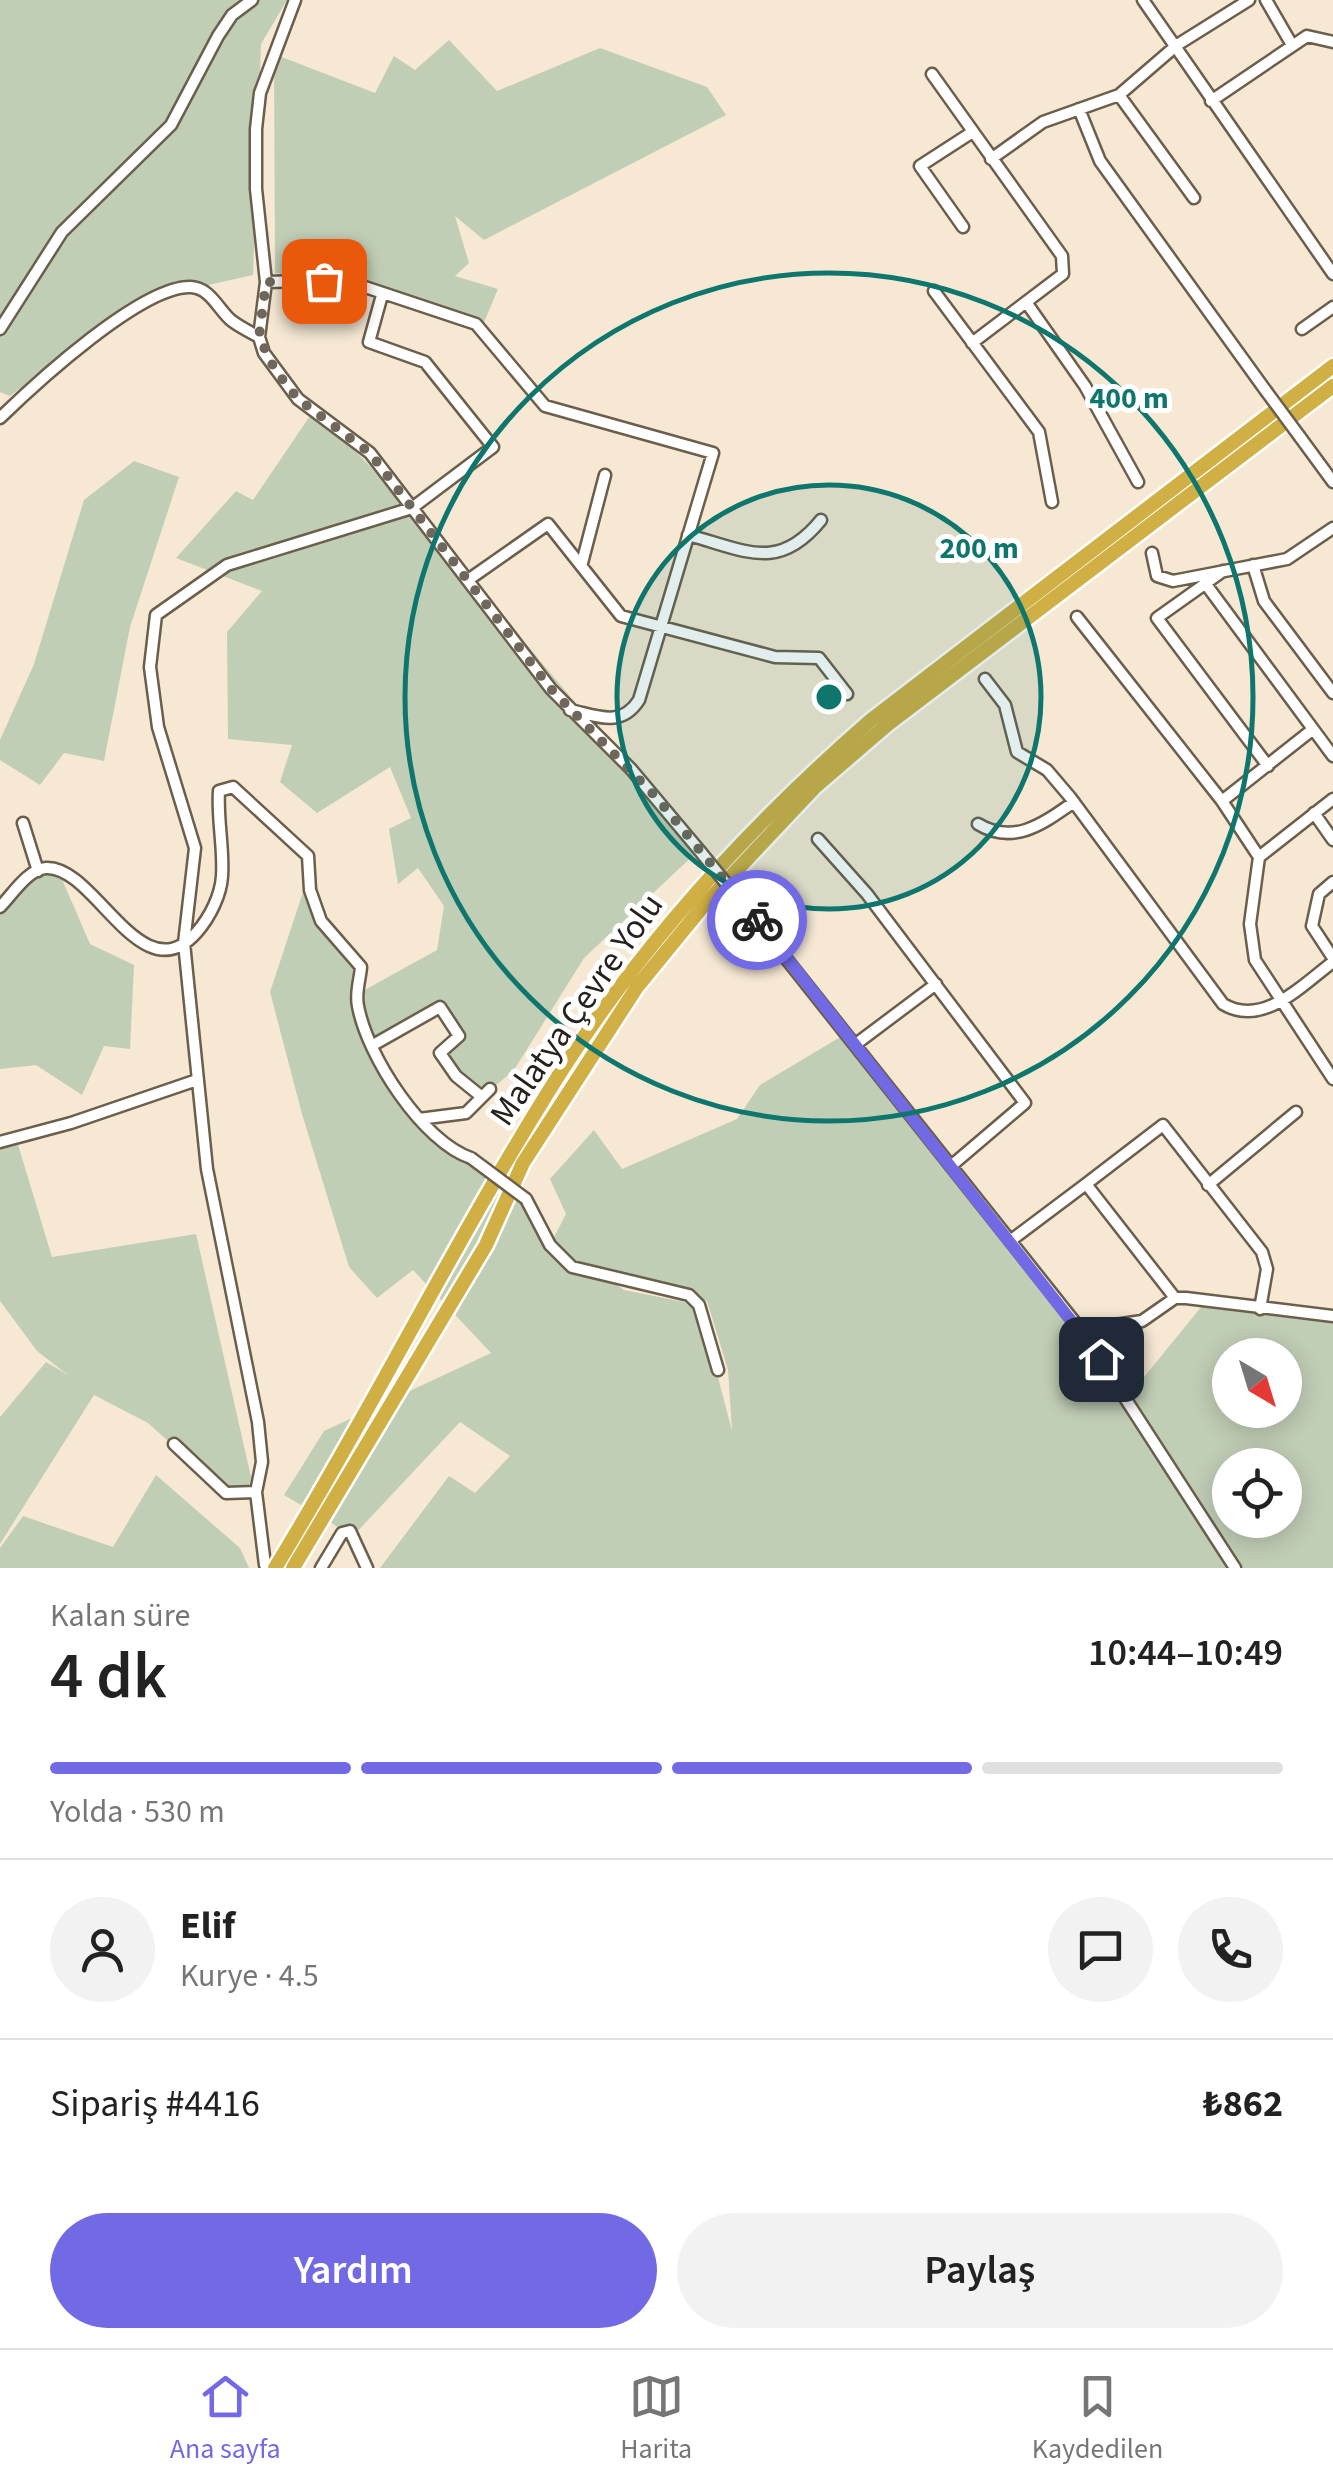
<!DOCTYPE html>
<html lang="tr">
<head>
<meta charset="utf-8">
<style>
	:root { --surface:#fff; --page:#f2f2f2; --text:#222; --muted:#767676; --line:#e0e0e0; --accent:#726ae5 }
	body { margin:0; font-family:"Source Sans 3",sans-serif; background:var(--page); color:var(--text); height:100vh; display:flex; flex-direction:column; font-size:38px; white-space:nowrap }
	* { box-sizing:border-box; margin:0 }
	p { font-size:32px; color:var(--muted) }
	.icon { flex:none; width:55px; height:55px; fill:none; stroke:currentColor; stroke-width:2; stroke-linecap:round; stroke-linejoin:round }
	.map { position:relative; height:1568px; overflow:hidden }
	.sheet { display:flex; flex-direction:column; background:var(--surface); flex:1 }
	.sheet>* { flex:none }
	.needle { width:65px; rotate:142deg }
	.buttons { position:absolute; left:1212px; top:1338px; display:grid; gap:20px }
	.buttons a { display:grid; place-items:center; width:90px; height:90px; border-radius:50%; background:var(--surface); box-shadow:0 5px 25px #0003; font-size:50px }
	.pin { position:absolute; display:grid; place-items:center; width:85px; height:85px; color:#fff; margin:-42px; border-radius:20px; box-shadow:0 5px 15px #0006 }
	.courier { position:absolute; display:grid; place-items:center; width:100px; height:100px; margin:-50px; border:8px solid #726ae5; border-radius:50%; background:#fff; color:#222; box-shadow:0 2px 12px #0007 }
	.summary em { font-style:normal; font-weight:600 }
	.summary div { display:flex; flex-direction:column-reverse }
	.summary { display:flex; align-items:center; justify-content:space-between; height:170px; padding:0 50px }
	h1 { font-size:65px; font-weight:600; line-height:75px }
	.bar { display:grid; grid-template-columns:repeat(4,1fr); gap:15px 10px; align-content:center; height:120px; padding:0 50px }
	.bar i { height:12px; border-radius:8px; background:var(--line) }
	.bar .active { background:var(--accent) }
	.bar p { grid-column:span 4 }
	.line { display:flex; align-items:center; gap:25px; padding:0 50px; border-top:2px solid var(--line) }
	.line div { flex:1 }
	.round { display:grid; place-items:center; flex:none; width:105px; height:105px; border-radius:52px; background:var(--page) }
	.action { display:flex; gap:20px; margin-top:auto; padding:20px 50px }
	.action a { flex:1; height:115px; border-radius:60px; background:var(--accent); color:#fff; font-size:40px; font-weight:600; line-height:115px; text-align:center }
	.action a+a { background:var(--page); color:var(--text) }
	.tab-bar { display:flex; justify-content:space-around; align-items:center; height:140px; border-top:2px solid var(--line); background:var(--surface); font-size:28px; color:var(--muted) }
	.tab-bar a { display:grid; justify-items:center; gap:5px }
	.tab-bar .active { color:var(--accent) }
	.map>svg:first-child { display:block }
	.green { fill:#c1ceb6; fill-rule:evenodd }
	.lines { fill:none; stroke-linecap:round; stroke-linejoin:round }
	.minor-casing { stroke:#6b5f4c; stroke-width:15 }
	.highway-casing { stroke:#fff; stroke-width:19 }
	.minor { stroke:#fff; stroke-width:10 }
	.highway { stroke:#d0af44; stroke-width:14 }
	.minor-bridge-casing { stroke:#6b5f4c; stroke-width:15; stroke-linecap:butt }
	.minor-bridge { stroke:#fff; stroke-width:10 }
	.done { stroke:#6f675b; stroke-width:10; stroke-dasharray:0 18 }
	.route { stroke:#726ae5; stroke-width:12 }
	.ring { fill:none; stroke:#0f766e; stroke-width:5 }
	.labels { text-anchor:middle; stroke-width:10; stroke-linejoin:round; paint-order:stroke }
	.street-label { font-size:35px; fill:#26211a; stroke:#fff }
	.centre { fill:#0f766e; stroke:#fff; stroke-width:5 }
	.ring-label { font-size:30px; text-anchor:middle; font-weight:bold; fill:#0f766e; stroke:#fff; stroke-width:10; stroke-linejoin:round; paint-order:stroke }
</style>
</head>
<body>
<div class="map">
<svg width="1333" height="1568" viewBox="0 0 1333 1568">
	<rect width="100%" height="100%" fill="#f6e8d3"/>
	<!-- green -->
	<path class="green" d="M0,0h287l-26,44 -8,231 -125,28 -118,93 -10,-4z
		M449,40l48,51 103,-43 107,39 19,28 -242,125 -29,-24 14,47 -14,13 43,13 -16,38 -127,-45 -80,-9 -1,-219 101,39 19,-37 21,14z
		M314,410l98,98 287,342 -115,108 -70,112 -32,27 -42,-44 19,-17 -19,-28 -64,36 4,17 72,91 74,47 27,40 13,-25 -16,-35 44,-49 28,39 115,-50 23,-34 87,-52 280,365 79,-97 127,19v248h-953l69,-92 26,17 35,-37 -50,-34 -107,114 -69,-41 40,-64 167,-78 -78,-83 -36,28 -28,-31 -47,-153 -32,-122 40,-121 11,50 40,46v25l76,-42 7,-44 -26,-38 -20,16 -9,-55 22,-11 -21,-51 -73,46 -37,-31 12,-37 -64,-6 -1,-107 35,-41 -86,-33 60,-67 17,9zM604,1276l103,25 21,69 4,61 -33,-126 -75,-15zM1230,1355h55v55h-55zM1230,1465h55v55h-55z
		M134,461l45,16 -49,150 -26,134 -40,-8 -24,32 -40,-25v-20l34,-76 50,-164z
		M58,870l32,74 44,21 -4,84 -26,-3 -22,49 -46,-30 -36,4v-168l38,-30z
		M16,1138l36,119 144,-23 55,243 -3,12 -31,-4 -69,-62 -54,-28 -94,149v-127l46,-55 22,13 -31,-24 -37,-50v-155z
		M156,1475l84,73 9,20h-249v-20l23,-32 90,31z"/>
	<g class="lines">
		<defs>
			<path id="minor" d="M295,0l-35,93 -4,36v60l10,93 -7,55 5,16 34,46 72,54 181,236 80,80 68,81
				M1143,0l190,274
				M1266,0l26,45
				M932,74l130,182 1,18 -91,69
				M1119,95l75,103
				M1211,101l96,-65 26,6
				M1079,109l21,52 166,230
				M991,159l52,-37 76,-27 58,-50 72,-45
				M963,227l-43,-61 51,-33
				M266,282l78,-2 132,44 69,82 168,47 -74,247c-18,28 -41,16 -69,10
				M934,291l105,141 13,70
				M1026,302l59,84 53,96
				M0,329l62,-97 109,-107 47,-89 14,-21 20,-15
				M1302,329l31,-22
				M0,418c35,-34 142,-133 191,-131 20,1 28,24 41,34 8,6 18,11 27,16
				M1300,437l33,45
				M688,535c57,15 90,38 133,-15
				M1152,553l5,23 16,5 114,-22 46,-31
				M582,563l23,-88
				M1253,565l11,36 69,92
				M1223,571l-66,47 111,148
				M468,580l80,-56 73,92 154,41 44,1 28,36
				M1205,583l128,173
				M1077,617l145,184 37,56
				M985,679l20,26 12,47 30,18 23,27 153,207c40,24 79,-19 110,-42
				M1333,799l-74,58 -9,67 5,36 78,119
				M1222,801l90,-71
				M1314,813l19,27
				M23,823l15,48
				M978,824c36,22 66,-1 96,-22
				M818,839l49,55 158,209 -74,63
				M1333,882l-14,12 -7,32 21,32
				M742,903l339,427 154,238
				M0,907c12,-12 28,-38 46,-39 49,-3 95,128 151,64 13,-15 24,-37 25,-56 2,-28 -5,-57 -3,-85l14,-4 75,69 2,34 11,31 40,46c-1,13 -6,26 -3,39 9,50 65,136 113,152
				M856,1044l80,-60
				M373,1045l67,-38 19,29 -19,17 16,23 26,21
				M419,1119l47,-6 24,-24
				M0,1142l71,-19 126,-43
				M1086,1184l77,-59 99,127 5,17 -7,40
				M1208,1185l88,-73
				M526,1199l24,46 22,22 117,28 10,10 19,65
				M1010,1241l76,-57 89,114
				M1081,1330l61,-9 33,-23h11l147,18
				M174,1444l52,49 30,-1
				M265,1565l-9,-73 6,-30 -4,-40 -51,-253 -23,-226 11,-95 -37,-121 -8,-60 6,-52 71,-50 185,-57 81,-61 -68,-85 -56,-20 13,-47
				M321,1568l21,-35 8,-2 17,37"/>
			<path id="highway" d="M275,1568c100,-163 184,-336 287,-498 84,-131 192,-248 309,-350l462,-354
				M293,1568l193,-323 37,-82 114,-176 67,-82 111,-118 72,-62 446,-339"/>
		</defs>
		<!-- minor casing -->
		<use href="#minor" class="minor-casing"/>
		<!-- highway casing -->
		<use href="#highway" class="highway-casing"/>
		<!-- minor -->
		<use href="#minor" class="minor"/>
		<!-- highway -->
		<use href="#highway" class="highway"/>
		<defs>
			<path id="minor-bridge" d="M1266,391l34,46
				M699,850l43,53
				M471,1158l55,41"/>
		</defs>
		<!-- minor-bridge casing -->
		<use href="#minor-bridge" class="minor-bridge-casing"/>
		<!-- minor-bridge -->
		<use href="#minor-bridge" class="minor-bridge"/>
	</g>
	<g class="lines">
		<!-- done -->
		<path class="done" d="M324,281l-58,1 -7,55 16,33 23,29 72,54 181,236 105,108 101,123"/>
		<!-- route -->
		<path class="route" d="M757,920l344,439"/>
	</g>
	<!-- distance rings -->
	<circle cx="829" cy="697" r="212" fill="#0f766e" fill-opacity=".12"/>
	<g class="ring">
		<circle cx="829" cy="697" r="212"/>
		<circle cx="829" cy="697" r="424"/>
	</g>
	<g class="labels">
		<!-- street labels -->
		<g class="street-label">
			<text transform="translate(576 1009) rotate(-55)" y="12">Malatya Çevre Yolu</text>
		</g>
	</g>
	<circle cx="829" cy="697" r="15" class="centre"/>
	<g class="ring-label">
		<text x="1129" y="408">400 m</text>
		<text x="979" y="558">200 m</text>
	</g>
</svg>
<div class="buttons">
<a><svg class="needle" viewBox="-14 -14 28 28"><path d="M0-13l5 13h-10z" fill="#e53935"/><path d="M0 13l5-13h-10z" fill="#767676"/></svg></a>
<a><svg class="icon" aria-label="locate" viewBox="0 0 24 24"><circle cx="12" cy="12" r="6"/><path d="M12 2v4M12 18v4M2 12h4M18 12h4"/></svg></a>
</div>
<div class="pin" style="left:324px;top:281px;background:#ea580c"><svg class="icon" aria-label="bag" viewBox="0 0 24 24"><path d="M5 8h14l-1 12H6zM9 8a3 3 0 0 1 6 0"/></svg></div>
<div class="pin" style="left:1101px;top:1359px;background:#1f2937"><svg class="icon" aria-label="home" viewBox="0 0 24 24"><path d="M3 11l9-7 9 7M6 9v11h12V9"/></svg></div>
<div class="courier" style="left:757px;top:920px"><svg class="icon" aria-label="bike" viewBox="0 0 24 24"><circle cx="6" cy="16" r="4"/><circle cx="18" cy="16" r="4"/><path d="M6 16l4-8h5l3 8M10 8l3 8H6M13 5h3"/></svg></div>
</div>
<section class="sheet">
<div class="summary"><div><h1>4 dk</h1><p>Kalan süre</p></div><em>10:44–10:49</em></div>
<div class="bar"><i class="active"></i><i class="active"></i><i class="active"></i><i></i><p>Yolda · 530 m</p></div>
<div class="line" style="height:180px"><a class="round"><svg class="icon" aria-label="person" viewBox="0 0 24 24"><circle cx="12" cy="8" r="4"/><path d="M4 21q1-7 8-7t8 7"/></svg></a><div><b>Elif</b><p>Kurye · 4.5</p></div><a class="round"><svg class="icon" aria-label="chat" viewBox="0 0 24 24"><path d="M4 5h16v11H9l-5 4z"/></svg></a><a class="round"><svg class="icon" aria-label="phone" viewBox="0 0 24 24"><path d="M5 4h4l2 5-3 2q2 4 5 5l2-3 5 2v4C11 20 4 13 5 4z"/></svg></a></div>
<div class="line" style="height:130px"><div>Sipariş #4416</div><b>₺862</b></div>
<div class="action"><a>Yardım</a><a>Paylaş</a></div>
</section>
<nav class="tab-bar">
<a class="active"><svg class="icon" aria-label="home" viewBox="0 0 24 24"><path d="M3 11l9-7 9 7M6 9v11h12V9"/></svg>Ana sayfa</a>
<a><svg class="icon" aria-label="map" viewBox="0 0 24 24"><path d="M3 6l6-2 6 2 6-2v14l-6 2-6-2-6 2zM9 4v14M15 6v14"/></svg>Harita</a>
<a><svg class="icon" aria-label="saved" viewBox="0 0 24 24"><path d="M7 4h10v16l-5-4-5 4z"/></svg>Kaydedilen</a>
</nav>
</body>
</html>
